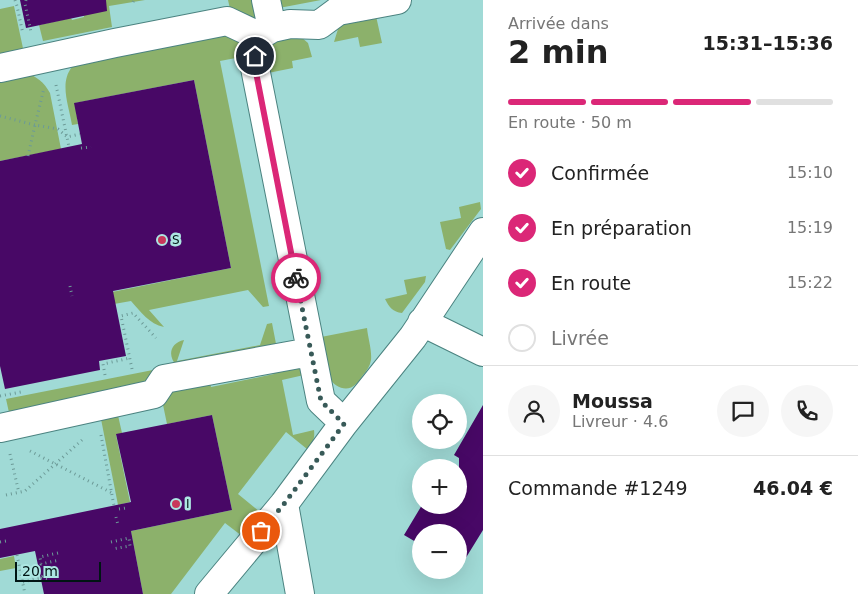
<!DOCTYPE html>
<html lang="fr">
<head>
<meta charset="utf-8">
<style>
	:root { --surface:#fff; --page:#f6f6f6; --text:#222; --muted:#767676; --line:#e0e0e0; --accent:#db2777 }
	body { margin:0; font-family:"DejaVu Sans",sans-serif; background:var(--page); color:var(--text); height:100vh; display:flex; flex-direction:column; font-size:19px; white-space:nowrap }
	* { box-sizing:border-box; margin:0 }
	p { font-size:16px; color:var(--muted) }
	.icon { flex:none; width:28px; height:28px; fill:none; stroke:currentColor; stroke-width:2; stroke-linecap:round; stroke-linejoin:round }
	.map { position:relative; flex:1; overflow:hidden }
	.side { display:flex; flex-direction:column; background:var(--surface); width:375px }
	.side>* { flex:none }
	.tools { position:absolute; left:412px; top:394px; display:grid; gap:10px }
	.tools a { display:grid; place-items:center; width:55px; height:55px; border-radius:50%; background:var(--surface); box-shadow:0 5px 20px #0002; font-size:25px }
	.scale { position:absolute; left:15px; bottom:12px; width:86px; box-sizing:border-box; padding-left:5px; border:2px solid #001514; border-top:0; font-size:14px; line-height:18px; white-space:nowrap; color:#001514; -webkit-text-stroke:4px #ade7e3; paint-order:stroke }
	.pin { position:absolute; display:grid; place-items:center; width:42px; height:42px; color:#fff; margin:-21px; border:2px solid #fff; border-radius:50%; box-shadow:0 1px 5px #0007 }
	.courier { position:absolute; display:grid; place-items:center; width:50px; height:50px; margin:-25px; border:4px solid #db2777; border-radius:50%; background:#fff; color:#222; box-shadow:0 1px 6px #0007 }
	.overview em { font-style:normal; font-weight:700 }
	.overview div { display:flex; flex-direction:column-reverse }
	.overview { display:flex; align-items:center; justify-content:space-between; height:85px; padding:0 25px }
	h1 { font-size:32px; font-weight:700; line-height:38px }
	.bar { display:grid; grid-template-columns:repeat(4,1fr); gap:8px 5px; align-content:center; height:60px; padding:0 25px }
	.bar i { height:6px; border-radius:4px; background:var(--line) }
	.bar .current { background:var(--accent) }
	.bar p { grid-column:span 4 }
	.line { display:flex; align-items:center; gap:12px; padding:0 25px; border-top:1px solid var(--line) }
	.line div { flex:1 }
	.round { display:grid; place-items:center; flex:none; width:52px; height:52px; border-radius:26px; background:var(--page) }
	ol { padding:0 25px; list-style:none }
	li { display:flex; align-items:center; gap:15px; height:55px }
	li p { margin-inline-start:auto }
	li .icon { padding:5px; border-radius:50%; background:var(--accent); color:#fff; stroke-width:4 }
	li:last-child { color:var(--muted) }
	li i { width:28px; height:28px; border:2px solid var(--line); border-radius:50% }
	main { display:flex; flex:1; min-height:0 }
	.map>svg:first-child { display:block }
	.green { fill:#8cb16b }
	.building { fill:#480866 }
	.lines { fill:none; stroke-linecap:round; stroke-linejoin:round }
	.minor-casing { stroke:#4b8380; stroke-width:30 }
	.path { stroke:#6c9a97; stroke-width:3; stroke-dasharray:1 4; stroke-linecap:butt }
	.minor { stroke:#fff; stroke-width:28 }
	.done { stroke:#385a58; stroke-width:5; stroke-dasharray:0 9 }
	.route { stroke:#db2777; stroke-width:6 }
	.poi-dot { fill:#c8385b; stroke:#ade7e3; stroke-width:2 }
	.labels { text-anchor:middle; stroke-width:5; stroke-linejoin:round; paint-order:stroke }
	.poi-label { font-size:12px; fill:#001514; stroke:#ade7e3; text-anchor:start }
</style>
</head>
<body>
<main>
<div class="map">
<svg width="483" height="594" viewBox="0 0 483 594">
	<rect width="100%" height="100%" fill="#a0dad6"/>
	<!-- green -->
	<path class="green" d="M81,0h64l-36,6 3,21 -69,14 -4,-16 32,-7 1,2 12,-3z
		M228,0h33l-5,24 -26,-15z
		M277,0h44l-42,8z
		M14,6l10,47 -24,6v-50z
		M376,16l6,27 -22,4 -2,-10 -24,5 4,-13 6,-6z
		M227,28l18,10 -4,19 -21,4 49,245 -6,1 -15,-17 -99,20 15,17c-15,-3 -23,-15 -33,-26l-17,3 -2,-12 119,-24 -37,-188 -119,23 3,21 -6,1c-3,-19 -13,-42 0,-58 2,-3 6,-6 9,-8z
		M279,35l22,2 7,6 4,14 -20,4 1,7 -25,5 -1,-26z
		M25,72c12,5 19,10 25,21l11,56 -61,12v-86z
		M480,202l1,7 -31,41 -4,-1 -6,-27 21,-4 -2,-11z
		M426,276l-1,6 -23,31c-9,-1 -13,-6 -17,-14l22,-5 -3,-14z
		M272,323l5,26 -100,17c-10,-10 -7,-23 7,-26l-7,21 83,-16 7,-21z
		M367,328c1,10 5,22 4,32 -1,6 -4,10 -7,14 -3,3 -5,8 -8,10 -9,9 -21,3 -27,-6l-8,-41z
		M292,364l8,4 4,7 -22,5 11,55 21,-5c1,9 -1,12 -7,19l-21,-17 -48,62 22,18 -18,24 -17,-13 -54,71h-28l-12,-63 101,-21 -20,-95 -45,9 -5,-24 1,-6 46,-16 2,9 63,-13 -2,-9z
		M158,369l-3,13 -145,35 -4,-18z
		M117,411l5,22 -6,2 14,67 -12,3 -18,-91z
		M14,556l2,12 -16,3v-12z"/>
	<!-- building -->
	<path class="building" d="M20,0h86l1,11 -81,17z
		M194,80l37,188 -118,23 13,65 -27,5 1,9 -95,19 -5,-23v-205l82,-17 -8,-41z
		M483,405v125l-24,39v-37h-38v13l-17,-10 18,-30h37v-47l-5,-3z
		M212,415l20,95 -101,21 12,63h-99l-9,-43 -35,7v-29l131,-27 -15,-68z"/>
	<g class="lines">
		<defs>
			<path id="minor" d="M266,0l6,28
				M0,68l115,-25 112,-22 32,15
				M422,322l61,30
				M344,423l-23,-22 -67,-338 5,-27 13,-8 18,-4 29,1 19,-14 59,-11
				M0,428l154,-34 10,-15 146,-27
				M284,504l16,90
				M209,594l75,-90 60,-81 69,-86 70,-105"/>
		</defs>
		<!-- minor casing -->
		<use href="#minor" class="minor-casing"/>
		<!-- path -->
		<path class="path" d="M15,0l2,6 6,28
			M26,0l-1,4 6,28
			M133,2l1,-2
			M56,85l13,62
			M0,116l35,9 9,-37
			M81,148l10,-1
			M28,156l7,-31 23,4 9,8 13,-3
			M70,286l2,10
			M132,369l-11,-53 12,-3 23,25
			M105,375l-2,-11 27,-6
			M0,396l21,-4
			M101,435l13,71
			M30,451l82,42
			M10,454l9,39
			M6,495l19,-4 57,-51
			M119,509l7,-1
			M116,517l2,8
			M0,542l6,-1
			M111,542l18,-4 1,8 -18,3
			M58,553l-18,4 1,7 19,-4
			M17,555l8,39
			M41,578l8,2
			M23,582l17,-4 7,-5"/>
		<!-- minor -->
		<use href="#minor" class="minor"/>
	</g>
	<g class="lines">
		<!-- done -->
		<path class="done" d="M261,531l23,-27 60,-80 -23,-23 -25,-123"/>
		<!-- route -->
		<path class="route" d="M255,56l-1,6 42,216"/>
	</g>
	<!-- markers -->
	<g class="poi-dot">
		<circle cx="162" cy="240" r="5"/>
		<circle cx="176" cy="504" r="5"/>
	</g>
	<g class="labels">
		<!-- poi labels -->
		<g class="poi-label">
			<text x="172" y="244">S</text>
			<text x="186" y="508">I</text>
		</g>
	</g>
</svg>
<div class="tools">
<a><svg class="icon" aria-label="locate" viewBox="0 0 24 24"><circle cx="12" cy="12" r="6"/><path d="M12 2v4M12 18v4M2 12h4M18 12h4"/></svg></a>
<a>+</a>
<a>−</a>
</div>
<div class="scale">20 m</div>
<div class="pin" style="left:261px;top:531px;background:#ea580c"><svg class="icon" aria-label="bag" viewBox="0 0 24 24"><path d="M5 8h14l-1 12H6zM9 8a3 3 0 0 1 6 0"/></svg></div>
<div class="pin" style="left:255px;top:56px;background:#1f2937"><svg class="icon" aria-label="home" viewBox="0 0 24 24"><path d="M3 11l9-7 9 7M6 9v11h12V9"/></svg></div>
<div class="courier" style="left:296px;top:278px"><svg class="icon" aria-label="bike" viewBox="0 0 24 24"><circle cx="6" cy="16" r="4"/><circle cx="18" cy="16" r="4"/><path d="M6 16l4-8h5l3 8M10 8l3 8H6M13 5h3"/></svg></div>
</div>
<section class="side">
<div class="overview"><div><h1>2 min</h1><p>Arrivée dans</p></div><em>15:31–15:36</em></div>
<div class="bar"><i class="current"></i><i class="current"></i><i class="current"></i><i></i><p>En route · 50 m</p></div>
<ol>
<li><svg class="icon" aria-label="check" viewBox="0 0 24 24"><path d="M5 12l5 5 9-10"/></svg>Confirmée<p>15:10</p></li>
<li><svg class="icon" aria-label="check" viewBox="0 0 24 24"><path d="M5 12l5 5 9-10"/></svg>En préparation<p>15:19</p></li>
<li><svg class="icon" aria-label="check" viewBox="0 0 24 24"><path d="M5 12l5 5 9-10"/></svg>En route<p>15:22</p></li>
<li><i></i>Livrée</li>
</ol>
<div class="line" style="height:90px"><a class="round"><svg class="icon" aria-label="person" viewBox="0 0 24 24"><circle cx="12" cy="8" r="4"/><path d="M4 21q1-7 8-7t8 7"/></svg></a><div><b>Moussa</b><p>Livreur · 4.6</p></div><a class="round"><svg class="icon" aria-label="chat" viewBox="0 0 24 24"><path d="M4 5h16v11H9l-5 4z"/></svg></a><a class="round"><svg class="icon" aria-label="phone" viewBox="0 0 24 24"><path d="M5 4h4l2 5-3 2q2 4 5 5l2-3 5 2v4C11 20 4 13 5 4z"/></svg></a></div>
<div class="line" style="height:65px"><div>Commande #1249</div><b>46.04 €</b></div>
</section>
</main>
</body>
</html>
